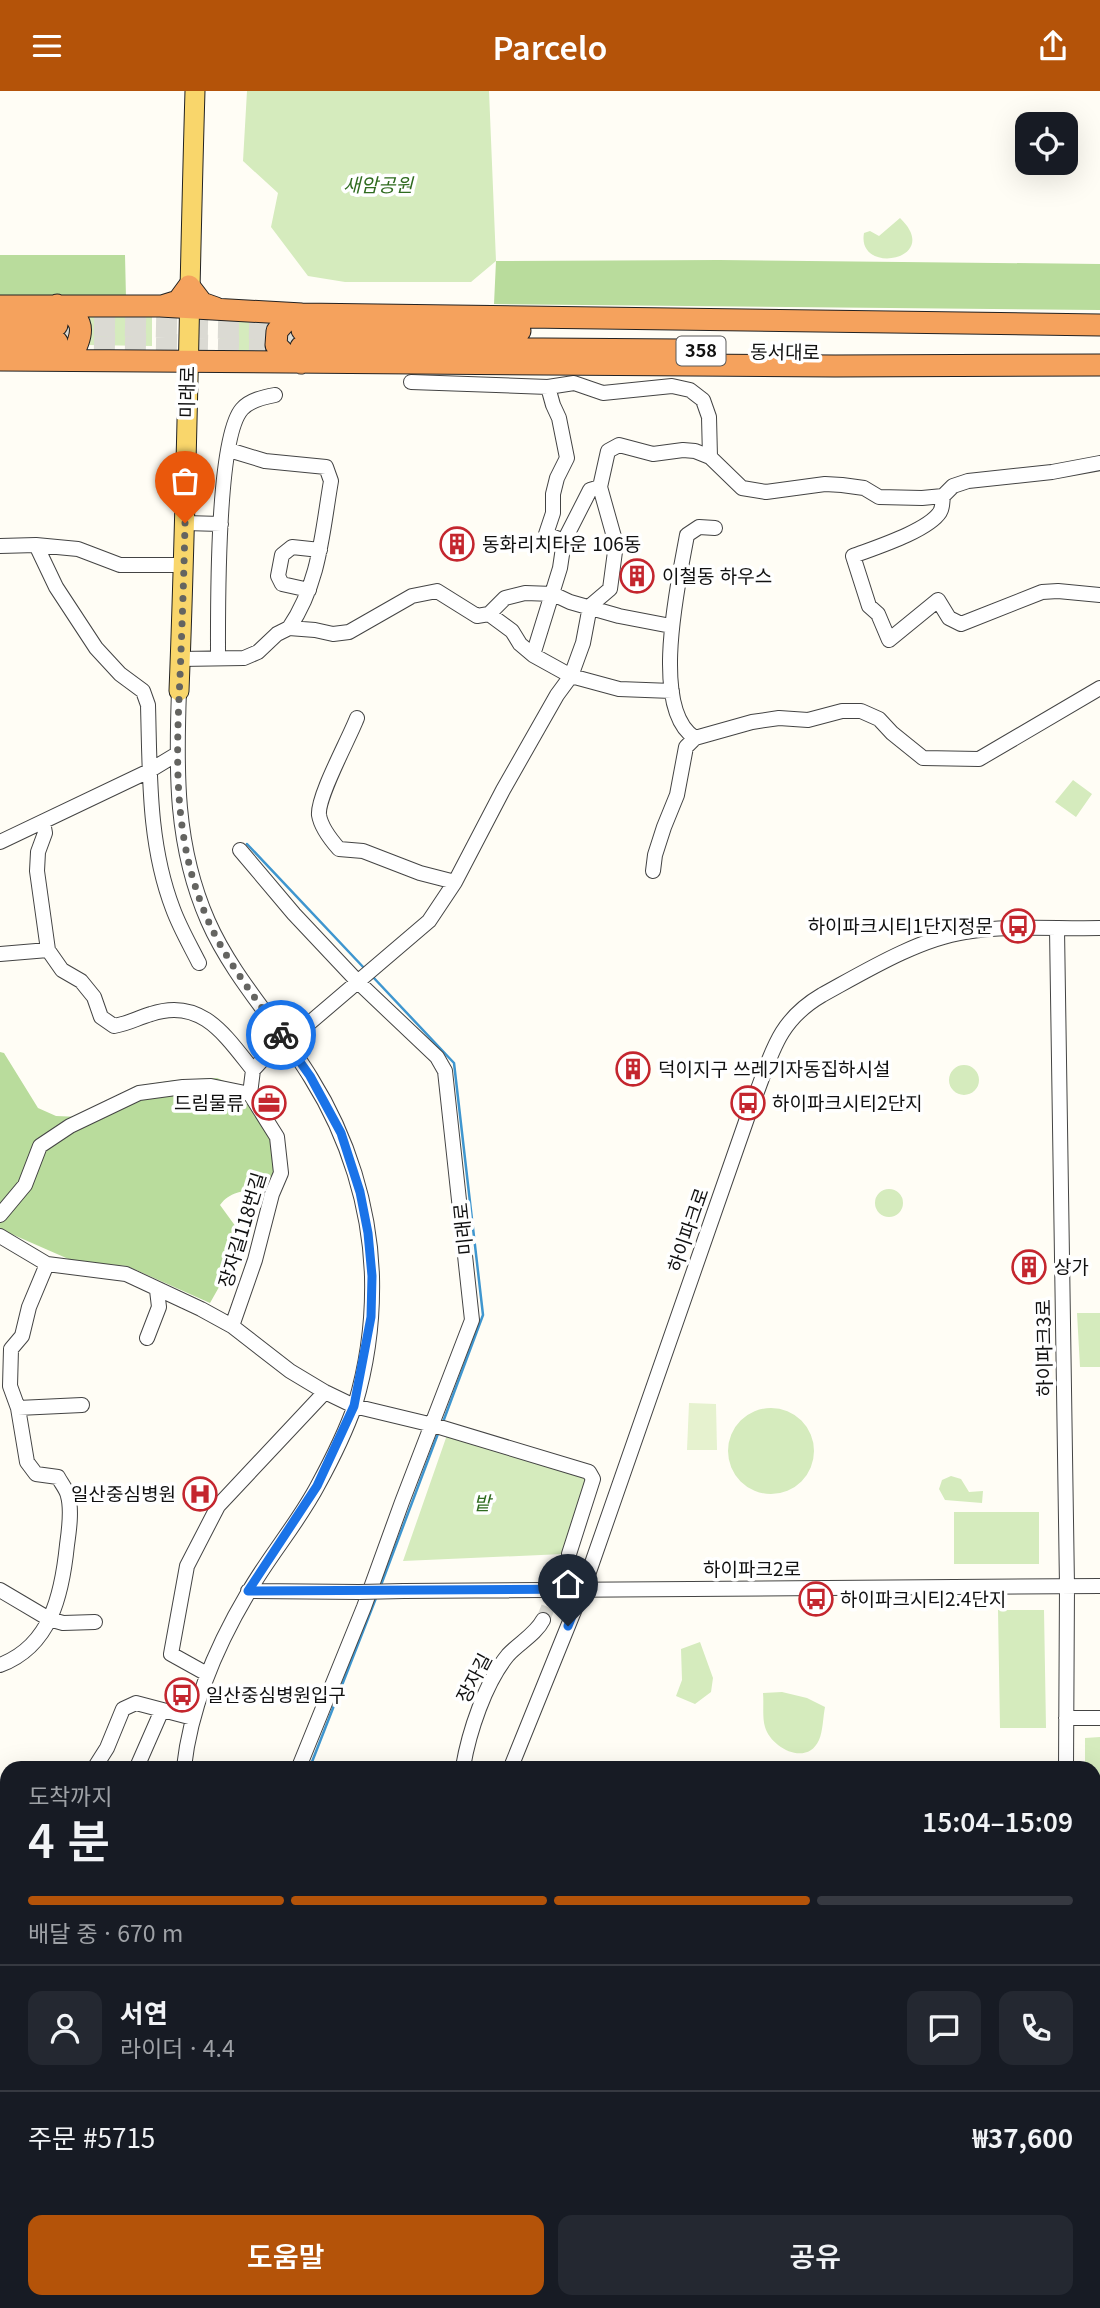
<!DOCTYPE html>
<html lang="ko">
<head>
<meta charset="utf-8">
<style>
	:root { --surface:#171b24; --page:#242831; --text:#f1f3f6; --muted:#9ea1a6; --line:#363941; --accent:#b45309 }
	body { margin:0; font-family:Georgia,"Noto Sans KR",serif; background:var(--page); color:var(--text); height:100vh; display:flex; flex-direction:column; font-size:26px; white-space:nowrap }
	* { box-sizing:border-box; margin:0 }
	p { font-size:23px; color:var(--muted) }
	.icon { flex:none; width:38px; height:38px; fill:none; stroke:currentColor; stroke-width:2; stroke-linecap:round; stroke-linejoin:round }
	.map { position:relative; flex:1; overflow:hidden }
	.drawer { position:absolute; left:0px; top:1670px; width:1101px; height:548px; display:flex; flex-direction:column; background:var(--surface); border-radius:21px 21px 0 0; box-shadow:0 7px 28px #0002 }
	.drawer>* { flex:none }
	.fabs { position:absolute; left:1015px; top:21px; display:grid; gap:14px }
	.fabs a { display:grid; place-items:center; width:63px; height:63px; border-radius:14px; background:var(--surface); box-shadow:0 7px 28px #0002; font-size:35px }
	.pin { position:absolute; display:grid; place-items:center; width:60px; height:60px; color:#fff; margin:-72px -30px; border-radius:50% 50% 50% 0; rotate:-45deg; box-shadow:0 0 7px #0007 }
	.pin .icon { rotate:45deg }
	.courier { position:absolute; display:grid; place-items:center; width:70px; height:70px; margin:-35px; border:5px solid #1a73e8; border-radius:50%; background:#fff; color:#222; box-shadow:0 2px 9px #0007 }
	.headline em { font-style:normal; font-weight:600 }
	.headline div { display:flex; flex-direction:column-reverse }
	.headline { display:flex; align-items:center; justify-content:space-between; height:119px; padding:0 28px }
	h1 { font-size:46px; font-weight:600; line-height:52px }
	.bar { display:grid; grid-template-columns:repeat(4,1fr); gap:10px 7px; align-content:center; height:84px; padding:0 28px }
	.bar i { height:9px; border-radius:5px; background:var(--line) }
	.bar .on { background:var(--accent) }
	.bar p { grid-column:span 4 }
	.line { display:flex; align-items:center; gap:18px; padding:0 28px; border-top:2px solid var(--line) }
	.line div { flex:1 }
	.round { display:grid; place-items:center; flex:none; width:74px; height:74px; border-radius:14px; background:var(--page) }
	.cta { display:flex; gap:14px; margin-top:auto; padding:14px 28px }
	.cta a { flex:1; height:80px; border-radius:14px; background:var(--accent); color:#fff; font-size:28px; font-weight:600; line-height:80px; text-align:center }
	.cta a+a { background:var(--page); color:var(--text) }
	header { display:flex; justify-content:space-between; align-items:center; height:91px; padding:0 28px; background:var(--accent); color:#fff; font-size:32px; font-weight:600 }
	.map>svg:first-child { display:block }
	.green { fill:#d5ebbd }
	.forest { fill:#b9dc9c }
	.pitch { fill:#e6f2cf }
	.lines { fill:none; stroke-linecap:round; stroke-linejoin:round }
	.stream { stroke:#3f96cf; stroke-width:2.5 }
	.minor-tunnel { stroke:#dbdad3; stroke-width:14; stroke-dasharray:14 7; stroke-linecap:butt }
	.highway-tunnel { stroke:#dbdad3; stroke-width:21; stroke-dasharray:21 10; stroke-linecap:butt }
	.minor-casing { stroke:#444; stroke-width:16 }
	.major-casing { stroke:#222; stroke-width:21 }
	.highway-casing { stroke:#222; stroke-width:23 }
	.minor { stroke:#fff; stroke-width:14 }
	.major { stroke:#f9d66b; stroke-width:19 }
	.highway { stroke:#f5a25d; stroke-width:21 }
	.minor-bridge-casing { stroke:#444; stroke-width:16; stroke-linecap:butt }
	.minor-bridge { stroke:#fff; stroke-width:14 }
	.done { stroke:#646461; stroke-width:7; stroke-dasharray:0 12.6 }
	.route { stroke:#1a73e8; stroke-width:9 }
	.labels { text-anchor:middle; stroke-width:7; stroke-linejoin:round; paint-order:stroke }
	.shield { fill:#fff; stroke:#585858; stroke-width:2 }
	.shield-label { font-size:18px; font-weight:bold; fill:#111 }
	.park-label { font-size:19px; font-style:italic; fill:#2f6b1f; stroke:#fff }
	.street-label { font-size:19px; fill:#111; stroke:#fff }
	.poi-label { font-size:19px; fill:#111; stroke:#fff; text-anchor:start }
</style>
</head>
<body>
<header><svg class="icon" aria-label="menu" viewBox="0 0 24 24"><path d="M4 6h16M4 12h16M4 18h16"/></svg>Parcelo<svg class="icon" aria-label="share" viewBox="0 0 24 24"><path d="M12 15V3M7 8l5-5 5 5M5 13v7h14v-7"/></svg></header>
<div class="map">
<svg width="1100" height="2217" viewBox="0 0 1100 2217">
	<rect width="100%" height="100%" fill="#fffdf5"/>
	<!-- green -->
	<path class="green" d="M247,0h242l7,170 -25,21h-126l-37,-6 -37,-49 7,-34 -35,-32z
		M900,127c44,42 -44,58 -36,15l6,-2 9,5z
		M80,220l72,3v32l-66,-1z
		M220,229l52,1 6,38 -59,-1z
		M1073,689l19,14 -16,23 -21,-15z
		M949 989a15 15 0 1 1 30 0a15 15 0 1 1-30 0Z
		M875 1112a14 14 0 1 1 28 0a14 14 0 1 1-28 0Z
		M1077,1222h23v54h-20z
		M728 1360a43 43 0 1 1 86 0a43 43 0 1 1-86 0Z
		M447,1344l141,40 -25,79 -160,7z
		M951,1385l10,3 8,13 14,-1 -1,12 -37,-3 -6,-11 3,-9z
		M954,1421h85v52h-85z
		M998,1519h46l2,118h-46z
		M700,1551l13,36 -2,14 -16,12 -19,-8 6,-16 -1,-31z
		M782,1601l25,6 18,9c-2,10 -2,24 -6,33 -12,27 -48,8 -54,-13 -3,-10 -1,-23 -2,-34z
		M1100,1646v83h-6v-53h-9v-29z
		M969,2210h85v7h-82z"/>
	<!-- forest -->
	<path class="forest" d="M0,164h125l1,43h-126z
		M719,169l381,4v46l-606,-6 2,-43z
		M0,961l4,1 34,55 18,8 24,1 29,-13 26,-18 41,-6 41,-2 24,10 28,50 6,18v15l-10,16c-18,5 -33,2 -45,18l16,22 4,23 -30,53 -83,-37 -54,-5 -73,-32z
		M473,2210h145l-3,7h-142z
		M775,2210h88l8,7h-93z"/>
	<!-- pitch -->
	<path class="pitch" d="M689,1312l27,1 1,46h-30z"/>
	<g class="lines">
		<!-- stream -->
		<path class="stream" d="M247,753l118,125
			M372,885l82,87 29,252 -40,107
			M381,1494l58,-154
			M310,1676l66,-169
			M58,2217l5,-7"/>
		<!-- minor-tunnel -->
		<path class="minor-tunnel" d="M543,1529l26,-66"/>
		<!-- highway-tunnel -->
		<path class="highway-tunnel" d="M63,234l233,5
			M63,251l230,5"/>
		<defs>
			<path id="minor" d="M411,291l137,5 26,-4 29,10 69,-7 18,4 13,10 6,17 1,40
				M548,296l5,18 6,13 8,40 -10,20 -4,16v19l-7,21 18,7
				M229,359l36,11 61,6 5,14c-9,52 -11,101 -42,147
				M943,405c-1,6 0,11 -3,16 -12,19 -66,36 -87,44l16,50 9,8 11,26 49,-40 11,18 12,6 81,-32 16,-1 42,4
				M185,432l36,1
				M36,454l20,42 40,61 24,26 23,17 5,14c2,69 0,139 25,204 7,19 17,36 26,54
				M0,455l36,-1 42,4 42,16h64
				M309,499l-27,-6 -4,-8 4,-21 10,-8 28,3
				M489,523l23,17 8,13 13,11 38,21 48,13 53,2
				M533,564l27,-87 4,-27 26,-51 10,-3
				M218,567c0,-45 -2,-220 24,-249 8,-9 22,-12 33,-14
				M180,568l64,-1 14,-6 19,-18 12,-6 26,2 18,4 16,-2 63,-36 25,-5 40,25 12,-2 16,-16 20,-5 28,1 17,8 49,14 52,10
				M179,600c-3,80 -4,155 29,230 25,57 71,104 103,157 37,59 59,129 61,199 1,42 -5,88 -17,128 -8,23 -25,58 -37,80 -20,38 -49,71 -70,108 -32,54 -57,112 -64,174
				M357,627c-8,21 -40,79 -38,97 2,12 12,25 20,34l24,2 57,22 35,9
				M695,647c-46,-29 -16,-158 -8,-203l12,-8 16,1
				M43,731l2,11 -7,19 -1,19 11,79 14,20 19,11 13,16 7,20 13,9c16,-3 23,-8 37,-12 50,-17 74,21 102,56
				M0,751l149,-71 28,-17
				M240,759l54,64 64,68 79,75 8,14 27,249 -70,182 -38,105 -65,160
				M653,780l2,-16 9,-28 13,-32 9,-48 9,-9 57,-16 27,-4 29,2 34,-9h19l18,8 13,14 31,25 56,1 121,-71
				M1057,838l10,657 -1,181
				M0,863l48,-4
				M0,1124l25,-30 15,-39 30,-20 69,-33 44,-6 28,-1 39,8
				M0,1145l47,28 79,10 75,35 31,17 58,45 35,21 29,14 79,19 156,47 4,7 -24,75
				M232,1235l23,-66 17,-66 9,-21 -4,-36 -27,-43 3,-24 12,-13 21,-14 143,-122 26,-39 48,-92 54,-95 14,-19 12,-33 7,-37 20,-17 6,-45 -16,-57 8,-36 11,-6 34,9 30,-4 12,1 15,6 32,31 24,4 59,-8 17,1 22,3 15,9 43,1 21,-2 10,-10 15,-5 84,-9 48,-9
				M147,1247l12,-31 -2,-17
				M18,1317l64,-3
				M0,1499l49,29 14,4 32,-1
				M248,1500l111,1
				M404,1500l696,-5
				M0,1574c51,-19 62,-71 67,-120 2,-14 5,-35 1,-49 -1,-6 -7,-13 -10,-19l-22,-3 -9,-12 -9,-54 -8,-22 1,-37 11,-13 7,-29 18,-43
				M207,1583l-36,-20 16,-88 31,-60 107,-114
				M1066,1627h34
				M95,1676l12,-19 16,-39 13,-6 57,15
				M137,1676l25,-57
				M463,1676c6,-35 22,-84 45,-112 11,-12 28,-21 35,-35
				M511,1676l72,-178 168,-482c20,-48 23,-84 71,-112 42,-23 96,-56 143,-63 44,-7 91,-3 135,-4
				M0,1707l7,3
				M0,1749l7,11
				M0,2000l7,-6
				M1094,2002h6
				M271,2210v7
				M320,2210l18,7
				M388,2210l12,7
				M1067,2210v7
				M37,2217l5,-7"/>
			<path id="major" d="M179,600c8,-200 10,-400 16,-600"/>
			<path id="highway" d="M0,215h160l142,8 798,11
				M162,215l16,-5 11,-15 13,17 14,5
				M0,234h57
				M302,239l218,1
				M0,251h57
				M301,256l380,3
				M0,269l835,6 265,-1
				M56,269l18,-8c12,-26 8,-34 -17,-47
				M301,272l-14,-7 -11,-11 1,-14 9,-10 16,-7"/>
		</defs>
		<!-- minor casing -->
		<use href="#minor" class="minor-casing"/>
		<!-- major casing -->
		<use href="#major" class="major-casing"/>
		<!-- highway casing -->
		<use href="#highway" class="highway-casing"/>
		<!-- minor -->
		<use href="#minor" class="minor"/>
		<!-- major -->
		<use href="#major" class="major"/>
		<!-- highway -->
		<use href="#highway" class="highway"/>
		<defs>
			<path id="minor-bridge" d="M359,1501l45,-1"/>
		</defs>
		<!-- minor-bridge casing -->
		<use href="#minor-bridge" class="minor-bridge-casing"/>
		<!-- minor-bridge -->
		<use href="#minor-bridge" class="minor-bridge"/>
	</g>
	<g class="lines">
		<!-- done -->
		<path class="done" d="M185,432c-1,51 -3,103 -5,154 -4,84 -7,162 27,241 18,42 49,80 74,117"/>
		<!-- route -->
		<path class="route" d="M281,944l29,41 31,57 19,59 8,41 4,43 -1,41 -17,89 -37,80 -69,105 335,-2 -15,37"/>
	</g>
	<!-- icons -->
	<defs>
		<symbol id="building-ring" viewBox="-11 -11 22 22"><circle r="9.5" fill="#fff" stroke="#c4262e" stroke-width="1.5"/><path d="M-4-6H4V6H1V3H-1V6H-4ZM-2.5-4.3h1.7v1.8h-1.7ZM.8-4.3h1.7v1.8H.8ZM-2.5-1h1.7V.8h-1.7ZM.8-1h1.7V.8H.8Z" fill="#c4262e"/></symbol>
		<symbol id="bus-ring" viewBox="-11 -11 22 22"><circle r="9.5" fill="#fff" stroke="#c4262e" stroke-width="1.5"/><path d="M-5-6H5V4H4V6H2V4H-2V6H-4V4H-5ZM-3.5-4V0h7V-4ZM-3.5 1.2v1.5H-2V1.2ZM2 1.2v1.5H3.5V1.2Z" fill="#c4262e"/></symbol>
		<symbol id="office-ring" viewBox="-11 -11 22 22"><circle r="9.5" fill="#fff" stroke="#c4262e" stroke-width="1.5"/><path d="M-6-3h4V-5.5h4V-3h4V5H-6ZM-1-4.5V-3h2v-1.5ZM-6 0V1H6V0Z" fill="#c4262e"/></symbol>
		<symbol id="hospital-ring" viewBox="-11 -11 22 22"><circle r="9.5" fill="#fff" stroke="#c4262e" stroke-width="1.5"/><path d="M-5-5h3v3.5h4V-5h3V5h-3V1.5h-4V5h-3Z" fill="#c4262e"/></symbol>
	</defs>
	<g fill-rule="evenodd">
		<use href="#building-ring" x="438" y="434" width="38" height="38"/>
		<use href="#building-ring" x="618" y="466" width="38" height="38"/>
		<use href="#bus-ring" x="999" y="816" width="38" height="38"/>
		<use href="#building-ring" x="614" y="959" width="38" height="38"/>
		<use href="#office-ring" x="250" y="993" width="38" height="38"/>
		<use href="#bus-ring" x="729" y="993" width="38" height="38"/>
		<use href="#building-ring" x="1010" y="1157" width="38" height="38"/>
		<use href="#hospital-ring" x="181" y="1384" width="38" height="38"/>
		<use href="#bus-ring" x="797" y="1489" width="38" height="38"/>
		<use href="#bus-ring" x="163" y="1585" width="38" height="38"/>
	</g>
	<g class="labels">
		<!-- shield labels -->
		<rect class="shield" x="676.5" y="245.5" width="49" height="29" rx="5"/>
		<g class="shield-label">
			<text x="701" y="266">358</text>
		</g>
		<!-- park labels -->
		<g class="park-label">
			<text x="378" y="101">새암공원</text>
			<text x="482" y="1419">밭</text>
		</g>
		<!-- street labels -->
		<g class="street-label">
			<text transform="translate(785 261) rotate(1)" y="7">동서대로</text>
			<text transform="translate(187 301) rotate(-89)" y="7">미래로</text>
			<text transform="translate(463 1138) rotate(-96)" y="7">미래로</text>
			<text transform="translate(242 1139) rotate(-73)" y="7">장자길118번길</text>
			<text transform="translate(688 1139) rotate(-71)" y="7">하이파크로</text>
			<text transform="translate(1044 1257) rotate(-91)" y="7">하이파크3로</text>
			<text x="752" y="1485">하이파크2로</text>
			<text transform="translate(474 1587) rotate(-62)" y="7">장자길</text>
		</g>
		<!-- poi labels -->
		<g class="poi-label">
			<text x="482" y="460">동화리치타운 106동</text>
			<text x="662" y="492">이철동 하우스</text>
			<text x="993" y="842" text-anchor="end">하이파크시티1단지정문</text>
			<text x="658" y="985">덕이지구 쓰레기자동집하시설</text>
			<text x="244" y="1019" text-anchor="end">드림물류</text>
			<text x="772" y="1019">하이파크시티2단지</text>
			<text x="1054" y="1183">상가</text>
			<text x="176" y="1410" text-anchor="end">일산중심병원</text>
			<text x="840" y="1515">하이파크시티2.4단지</text>
			<text x="206" y="1611">일산중심병원입구</text>
		</g>
	</g>
</svg>
<div class="fabs">
<a><svg class="icon" aria-label="locate" viewBox="0 0 24 24"><circle cx="12" cy="12" r="6"/><path d="M12 2v4M12 18v4M2 12h4M18 12h4"/></svg></a>
</div>
<div class="pin" style="left:185px;top:432px;background:#ea580c"><svg class="icon" aria-label="bag" viewBox="0 0 24 24"><path d="M5 8h14l-1 12H6zM9 8a3 3 0 0 1 6 0"/></svg></div>
<div class="pin" style="left:568px;top:1535px;background:#1f2937"><svg class="icon" aria-label="home" viewBox="0 0 24 24"><path d="M3 11l9-7 9 7M6 9v11h12V9"/></svg></div>
<div class="courier" style="left:281px;top:944px"><svg class="icon" aria-label="bike" viewBox="0 0 24 24"><circle cx="6" cy="16" r="4"/><circle cx="18" cy="16" r="4"/><path d="M6 16l4-8h5l3 8M10 8l3 8H6M13 5h3"/></svg></div>
<section class="drawer">
<div class="headline"><div><h1>4 분</h1><p>도착까지</p></div><em>15:04–15:09</em></div>
<div class="bar"><i class="on"></i><i class="on"></i><i class="on"></i><i></i><p>배달 중 · 670 m</p></div>
<div class="line" style="height:126px"><a class="round"><svg class="icon" aria-label="person" viewBox="0 0 24 24"><circle cx="12" cy="8" r="4"/><path d="M4 21q1-7 8-7t8 7"/></svg></a><div><b>서연</b><p>라이더 · 4.4</p></div><a class="round"><svg class="icon" aria-label="chat" viewBox="0 0 24 24"><path d="M4 5h16v11H9l-5 4z"/></svg></a><a class="round"><svg class="icon" aria-label="phone" viewBox="0 0 24 24"><path d="M5 4h4l2 5-3 2q2 4 5 5l2-3 5 2v4C11 20 4 13 5 4z"/></svg></a></div>
<div class="line" style="height:91px"><div>주문 #5715</div><b>₩37,600</b></div>
<div class="cta"><a>도움말</a><a>공유</a></div>
</section>
</div>
</body>
</html>
